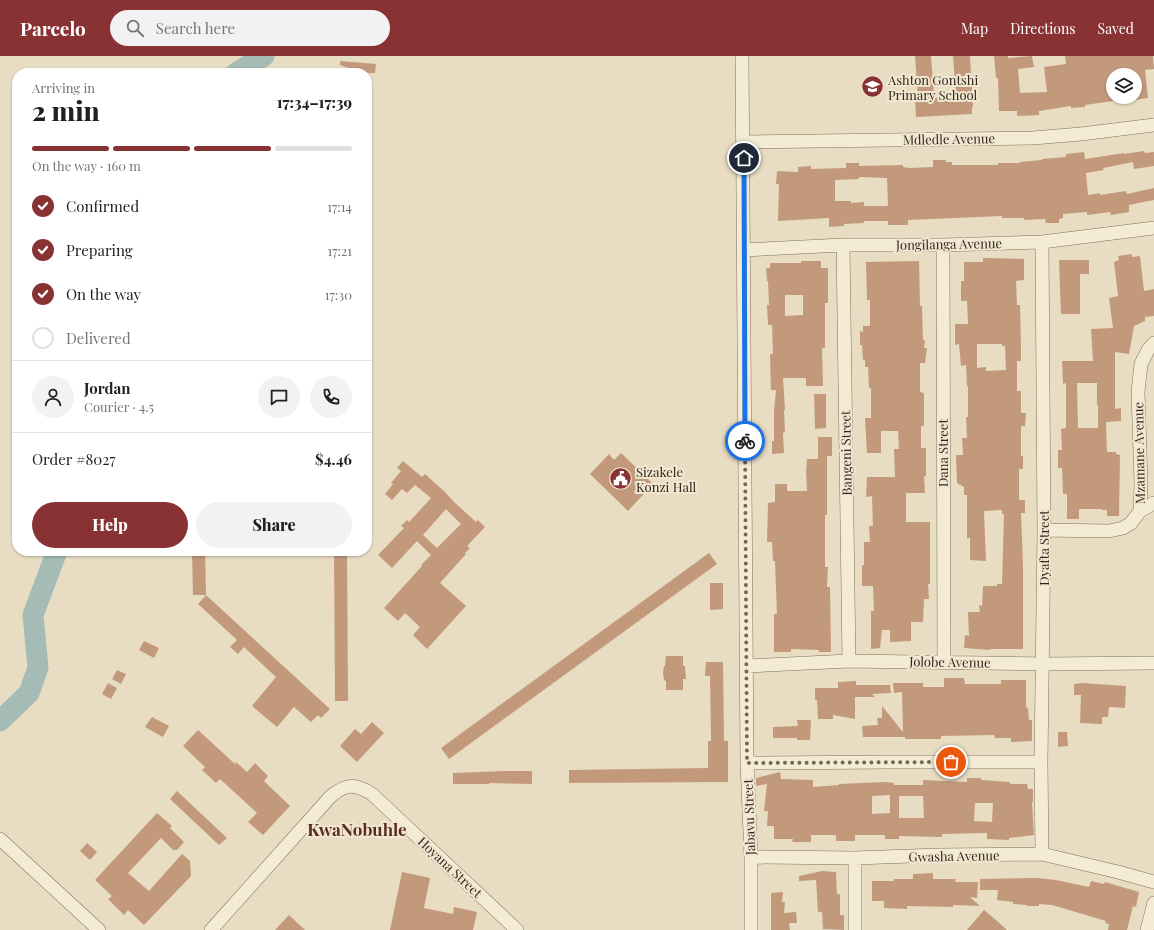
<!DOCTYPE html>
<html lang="en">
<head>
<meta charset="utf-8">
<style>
	:root { --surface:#fff; --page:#f2f2f2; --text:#202124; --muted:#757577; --line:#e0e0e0; --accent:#893234 }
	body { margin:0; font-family:"Playfair Display",serif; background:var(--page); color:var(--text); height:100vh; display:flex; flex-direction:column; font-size:15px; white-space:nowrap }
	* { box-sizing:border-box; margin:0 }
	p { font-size:13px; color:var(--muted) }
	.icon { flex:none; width:22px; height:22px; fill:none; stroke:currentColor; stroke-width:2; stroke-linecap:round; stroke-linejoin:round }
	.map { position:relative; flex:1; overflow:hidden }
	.drawer { position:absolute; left:12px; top:12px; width:360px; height:488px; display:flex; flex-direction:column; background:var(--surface); border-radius:16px; box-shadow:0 1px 3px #0004 }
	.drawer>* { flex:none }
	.controls { position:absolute; left:1106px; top:12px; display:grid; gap:8px }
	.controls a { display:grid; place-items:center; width:36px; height:36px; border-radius:50%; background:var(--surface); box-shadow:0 1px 3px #0004; font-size:20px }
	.pin { position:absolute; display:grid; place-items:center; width:34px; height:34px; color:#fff; margin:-17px; border:2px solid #fff; border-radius:50%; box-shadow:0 1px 4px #0007 }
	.courier { position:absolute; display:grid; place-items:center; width:40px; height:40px; margin:-20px; border:3px solid #1a73e8; border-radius:50%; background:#fff; color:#222; box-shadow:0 1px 5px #0007 }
	.head em { font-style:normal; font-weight:800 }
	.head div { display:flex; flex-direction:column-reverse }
	.head { display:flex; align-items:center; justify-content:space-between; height:68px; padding:0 20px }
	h1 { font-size:26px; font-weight:800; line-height:30px }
	.bar { display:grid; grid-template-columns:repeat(4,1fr); gap:6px 4px; align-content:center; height:48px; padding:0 20px }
	.bar i { height:5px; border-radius:3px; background:var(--line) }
	.bar .active { background:var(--accent) }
	.bar p { grid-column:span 4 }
	.line { display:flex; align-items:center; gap:10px; padding:0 20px; border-top:1px solid var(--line) }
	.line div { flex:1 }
	.round { display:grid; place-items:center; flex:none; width:42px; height:42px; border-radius:21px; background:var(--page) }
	ol { padding:0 20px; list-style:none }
	li { display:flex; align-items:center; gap:12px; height:44px }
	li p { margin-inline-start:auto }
	li .icon { padding:4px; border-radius:50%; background:var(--accent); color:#fff; stroke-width:4 }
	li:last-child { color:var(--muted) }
	li i { width:22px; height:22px; border:2px solid var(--line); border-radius:50% }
	.action { display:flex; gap:8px; margin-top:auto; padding:8px 20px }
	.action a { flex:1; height:46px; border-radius:24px; background:var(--accent); color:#fff; font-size:16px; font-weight:800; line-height:46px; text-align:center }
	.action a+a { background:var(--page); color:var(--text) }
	header { display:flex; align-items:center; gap:24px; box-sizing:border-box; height:56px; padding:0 20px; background:var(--accent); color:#fff }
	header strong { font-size:19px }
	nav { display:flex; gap:22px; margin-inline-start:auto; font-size:14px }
	.search { width:280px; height:36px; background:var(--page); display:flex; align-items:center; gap:10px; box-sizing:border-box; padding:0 14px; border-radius:22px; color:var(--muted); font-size:15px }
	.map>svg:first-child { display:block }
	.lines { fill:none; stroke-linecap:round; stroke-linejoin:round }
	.river { stroke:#a4bcb5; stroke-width:21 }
	.building { fill:#c3997c; fill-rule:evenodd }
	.minor-casing { stroke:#806f5c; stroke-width:14 }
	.minor { stroke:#f4ebd5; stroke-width:13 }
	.done { stroke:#726758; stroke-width:4; stroke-dasharray:0 7.2 }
	.route { stroke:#1a73e8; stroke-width:5 }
	.labels { text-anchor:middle; stroke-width:4; stroke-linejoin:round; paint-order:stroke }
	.poi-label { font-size:13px; fill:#32271e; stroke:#f1e7d1; text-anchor:start }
	.street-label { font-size:13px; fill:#32271e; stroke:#f1e7d1 }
	.district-label { font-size:17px; font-weight:bold; fill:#5a2d22; stroke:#f1e7d1 }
</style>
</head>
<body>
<header>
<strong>Parcelo</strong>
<div class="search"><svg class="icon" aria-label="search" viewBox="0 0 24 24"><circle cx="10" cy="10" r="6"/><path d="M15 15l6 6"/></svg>Search here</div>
<nav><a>Map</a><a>Directions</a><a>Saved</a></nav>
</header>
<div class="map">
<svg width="1154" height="874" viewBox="0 0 1154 874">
	<rect width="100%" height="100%" fill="#e8ddc3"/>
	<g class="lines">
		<!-- river -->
		<path class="river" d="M236,17l28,-17
			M0,665l29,-28 9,-25 -5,-53 24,-64"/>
	</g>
	<!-- building -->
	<path class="building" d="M915,0h16l3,42 22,-2 -3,-40h17l3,51h-1v7l-56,3 -1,-18h3z
		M994,0h14v2l24,-2 2,11 -16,2 2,24 27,-1 -3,-25 22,-3 -1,-8h88l1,13 -9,1 3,28 -13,2v-25h-22v26l-28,4v2l-14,1v-2l-32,5v4l-22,1v-5h-18l-1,-33h-2z
		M340,5l36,3 -1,9h-11l-24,-8z
		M1144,95l1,2 9,-1v14l-20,3 -1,-7 -30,6 1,2 -18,3 2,22 12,-2v2l26,-4 1,3 27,-6v12l-25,5v7l-18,3 -1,-3 -23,3v-3l-24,2v4l-4,1v4h-13l-1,-4 -21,1v-2h-22v-2l-94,4v5h-20v-4h-24v2l-20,1v2l-15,1v-9l-51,3 1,-37h-3l1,-13 21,1v-5l13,-1v3l35,-1v-5h13v3l44,-1v2l6,1 24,-1v-7h13v2h6v3h46v-2h22v-1l22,-2v-1l24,-2v-3l18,-2 1,7 39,-6v1zM859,121l28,1 1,28h-24v-4l-13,1v-2h-16v-21l24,-1z
		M1132,198v3l8,-1 4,35 10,-2v27l-9,1v4l-11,5 -5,28 -14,-2v57l6,-1v13l-15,1 1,30h9v2l4,1 -1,61h-12v-6h-5v-1h-23v10h-12v-25h-4l-1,-26h-4v-18h4l-1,-21 5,-1v-45l-3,1 -1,-23h31l-2,-32 22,-1 -4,-30 9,-2 -4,-34 5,-2 -1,-4zM1077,327h20v22h1v23h-20z
		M983,202l41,1v21l-8,1 1,24h3l1,43v13h-4v30h4v22h5l-1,13h-4v30h2v13h-4v31h6v13h-4l2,52v84h-33v1l-26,-2 1,-13 4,1 -1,-24h12l-1,-7 3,1 1,-20h14v-2h5l2,-70h-2v-4l-18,1 2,50 -16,-1v-22h-3v-43h-3v-8l-7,-4 -1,-28h7l-1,-17h5l-1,-21h2v-31h-1l-1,-21 -5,1 -2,-22 -4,1v-21h13l-1,-23h-6v-20h3v-19h19zM977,288h25v2h3l1,24 -20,1v-4l-9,1z
		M1059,204h30v14h-9v40h-19z
		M801,205h20v7h7v35h-3v45h-3l1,38h-17v-8h-23l2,32h-1l1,22 -2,1 1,20 -12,1v-13h2v-29l2,-22h-5l-1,-36h3l-1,-29h-4l-1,-20h2l-1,-24h-1l-1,-13h4v-5h31zM785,239h18v20l-18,1z
		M919,205l1,45h2l1,34h2l-1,8h3l-2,15h-5v29l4,1v33h-3v22h5v28h-2l1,17h-19v29h24v62h-2l1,15h-5l-1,23h-12v19l-21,1v-12h-8l-2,18 -9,1v-38h3l-1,-25h-11v-21h2v-23h6l-1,-16h4l-1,-30 -6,1 1,-20h28l-1,-28h5l-1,-18h-17v22h-14l-2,-35h6v-30h-2l-1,-21h-3v-7h-2l-1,-15h-2v-14l3,1v-6h7v-26h-3l-1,-38z
		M814,338h12v34l-11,1z
		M818,381h14v19h-5v59h-2v52h3l-1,20h3l1,65h-12v-2l-28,-1v3h-17v-38h3l-2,-53h-2l-1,-19h-5l1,-39 7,-1v-18h12v7h20l-1,-19 1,-13h11z
		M621,397l32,31 -25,27 -38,-37 19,-20 5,6z
		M403,405l19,16 3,-3 20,18 8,9 23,21 2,-2 7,7 -18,19 3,2 -5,5 1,1 -26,29 26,23 -39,43 -14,-14 7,-8 -15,-14 -7,8 -14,-13 38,-42 -1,-1 10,-10 -14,-14 -25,27 -14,-13 26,-27 -3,-2 6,-6 2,2 22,-24 -16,-13 -8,8 -5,-4 -10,11 -7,-6 8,-10 -2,-1 10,-12 -4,-3zM446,453l15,15 -24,24 -14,-13z
		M192,495h13l1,44h-13z
		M334,495h13l1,150h-13z
		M709,497l8,11 -268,195 -8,-11z
		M710,527h13v26l-13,1z
		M206,539l124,114 -9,9 -3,-3 -7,7 -17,-15 -17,20 -25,-21 24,-29 -32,-30 -6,7 -8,-7 7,-7 -39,-36z
		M144,585l15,7 -5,10 -15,-8z
		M666,600h17v10h2l1,13h-3v11h-17v-9l-2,-1 -1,-7 1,-7h1z
		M706,606h17l1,79h4v41l-159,1v-13l139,-2v-27h3l-1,-65h-5z
		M117,614l9,4 -5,10 -9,-5z
		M944,622h20l1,6h36v-4h25v27l2,1 1,12h3v21l-21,1v-4h-16l-1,-3 -53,1v3h-36v-2h-42l-1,-11 16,-1 -1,-7h5v-12l21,26 -1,-40 -8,1 -1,-10h30v4h21z
		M856,625v4h34l1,8 -19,1 3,3h-20v22l-22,-4v4h-15l-1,-19h-2v-12h23v-6z
		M108,627l9,5 -6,11 -9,-5z
		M1082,627l44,3 -1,22 -16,-1 -1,10h-6v7l-22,-1 1,-28h-7v-11z
		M152,661l17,9 -6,11 -18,-10z
		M797,664h14l-1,20h-13v-2h-24v-11l25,-1z
		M372,666l12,11 -27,29 -17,-16 15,-17 6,5z
		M198,674l37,34 1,-2 11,10 8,-9 13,13 -4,5 26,25 -27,29 -15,-13 9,-9 -37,-34 -4,4 -14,-13 3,-3 -22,-21z
		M1058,676h9l1,14 -10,1z
		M505,715h27v13l-43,-1v1h-36v-11z
		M780,716l1,7 32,1v7l26,-2v-1l46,-2 9,1v2h29v-5l44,2v-4h14v2l29,2v2h17l1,5h5v13h-1l2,33 -25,3v2l-22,-1v-6l-45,1v3l-43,-1v3h-14v-4h-30v6h-19v-6h-25v7h-19l1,-3h-19v-13h-7l1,-15h-4l3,-27 -11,2v-8zM890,739v18l-18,1v-18zM899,740h24l1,22h-25zM975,747h18l-1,19 -18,-1z
		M177,735l50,47 -8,7 -49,-46z
		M157,757l15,13 -2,2 14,14 -7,8h-4l-12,-12 -33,35 21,18 33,-37 8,7 1,15 -47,49 -16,-15 -4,5 -16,-16 4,-3 -17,-16z
		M87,787l10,9 -7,8 -10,-9z
		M822,815l14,1 1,22h3v21h4v15l-21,-1 -1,-17h-4l-2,-32 -17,1v-5z
		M402,816l28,6 -6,30 29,6 1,-7 23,5 -4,18h-83z
		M933,817v6h23l-1,3h23l-1,16 -7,-1 10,9 -27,-1v2l-46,-1v3l-23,-1v-7h-12v-20h22v-2h19v-5z
		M1037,822l19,2 33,7 2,-6 13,3 1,-2 34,10 -3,15 -3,-1 -6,24h-19l1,-6 -4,-1 1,-2 -54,-16 -13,-1v2h-12v-1l-14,-1v-2l-16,-2 1,-10h-18v-11z
		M783,836l-1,10h3l-1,11 12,-1 1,11h-8l1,7h-19v-37z
		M984,854l12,10 11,10h-40z
		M289,859l16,15h-30z"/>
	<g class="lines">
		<defs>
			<path id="minor" d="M742,0l5,707 4,94v73
				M744,86l289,-4 48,-4 73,-9
				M843,189l6,416
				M943,189l1,417
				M743,194l100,-5h100l99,-3 112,-14
				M1140,455l14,-8
				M1044,474l65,1 14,-3 8,-5 9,-12 1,-28 -3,-91 3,-28 7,-14 6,-7
				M747,610l102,-5 194,3 111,-1
				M747,707l143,-1h151
				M0,783l99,91
				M1042,798l-1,-92 3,-232 -2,-288
				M751,801l104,1 83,-3 104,-1 76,18 36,10
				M211,874l120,-134c16,-13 24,-12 41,-2l145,136
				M855,874v-72
				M1147,874l7,-27"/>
		</defs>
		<!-- minor casing -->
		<use href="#minor" class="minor-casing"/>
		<!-- minor -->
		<use href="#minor" class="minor"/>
	</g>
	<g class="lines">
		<!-- done -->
		<path class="done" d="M745,385l2,322 204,-1"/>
		<!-- route -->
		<path class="route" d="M744,102l1,283"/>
	</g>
	<!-- icons -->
	<defs>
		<symbol id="school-disc" viewBox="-11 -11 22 22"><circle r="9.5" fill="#893234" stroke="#f1e7d1"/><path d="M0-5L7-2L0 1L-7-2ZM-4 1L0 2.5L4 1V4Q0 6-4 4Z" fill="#fff"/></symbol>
		<symbol id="civic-disc" viewBox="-11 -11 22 22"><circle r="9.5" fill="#893234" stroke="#f1e7d1"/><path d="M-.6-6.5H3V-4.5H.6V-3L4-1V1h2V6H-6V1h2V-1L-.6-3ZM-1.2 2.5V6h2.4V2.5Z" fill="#fff"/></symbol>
	</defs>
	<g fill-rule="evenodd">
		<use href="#school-disc" x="860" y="18" width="25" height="25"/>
		<use href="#civic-disc" x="608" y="410" width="25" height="25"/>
	</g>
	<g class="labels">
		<!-- poi labels -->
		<g class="poi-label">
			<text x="888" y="29">Ashton Gontshi<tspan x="888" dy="15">Primary School</tspan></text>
			<text x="636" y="421">Sizakele<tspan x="636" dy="15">Konzi Hall</tspan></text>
		</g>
		<!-- street labels -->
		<g class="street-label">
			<text transform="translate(949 83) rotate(-1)" y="5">Mdledle Avenue</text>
			<text transform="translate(949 188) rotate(-1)" y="5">Jongilanga Avenue</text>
			<text transform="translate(846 397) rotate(-91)" y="5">Bangeni Street</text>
			<text transform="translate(943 397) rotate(-90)" y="5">Dana Street</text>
			<text transform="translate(1139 397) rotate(-91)" y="5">Mzamane Avenue</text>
			<text transform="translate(1044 492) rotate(-90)" y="5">Dyafta Street</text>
			<text transform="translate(950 606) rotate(1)" y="5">Jolobe Avenue</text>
			<text transform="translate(749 761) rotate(-92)" y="5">Jabavu Street</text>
			<text transform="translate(954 800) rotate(-1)" y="5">Gwasha Avenue</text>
			<text transform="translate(450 811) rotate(43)" y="5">Hoyana Street</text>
		</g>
		<!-- district labels -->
		<g class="district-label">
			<text x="357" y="780">KwaNobuhle</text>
		</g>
	</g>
</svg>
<div class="controls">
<a><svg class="icon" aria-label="layers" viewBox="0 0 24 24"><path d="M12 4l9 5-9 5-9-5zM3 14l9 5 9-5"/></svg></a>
</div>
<div class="pin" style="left:951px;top:706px;background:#ea580c"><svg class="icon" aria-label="bag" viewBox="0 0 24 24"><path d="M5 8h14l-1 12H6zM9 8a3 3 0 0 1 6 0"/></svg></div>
<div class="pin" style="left:744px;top:102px;background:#1f2937"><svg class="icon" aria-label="home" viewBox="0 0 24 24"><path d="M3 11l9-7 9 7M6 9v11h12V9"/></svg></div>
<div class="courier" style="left:745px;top:385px"><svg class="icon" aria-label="bike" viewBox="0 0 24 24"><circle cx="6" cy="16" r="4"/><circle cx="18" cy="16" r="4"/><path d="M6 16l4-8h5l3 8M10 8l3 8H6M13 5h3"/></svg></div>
<section class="drawer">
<div class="head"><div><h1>2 min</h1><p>Arriving in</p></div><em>17:34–17:39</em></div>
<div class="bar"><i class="active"></i><i class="active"></i><i class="active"></i><i></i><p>On the way · 160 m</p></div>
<ol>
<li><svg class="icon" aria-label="check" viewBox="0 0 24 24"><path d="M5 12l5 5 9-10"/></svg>Confirmed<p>17:14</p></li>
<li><svg class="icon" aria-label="check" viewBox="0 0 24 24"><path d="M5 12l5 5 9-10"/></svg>Preparing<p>17:21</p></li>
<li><svg class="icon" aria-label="check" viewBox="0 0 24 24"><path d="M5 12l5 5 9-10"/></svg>On the way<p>17:30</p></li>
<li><i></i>Delivered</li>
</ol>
<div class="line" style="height:72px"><a class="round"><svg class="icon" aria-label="person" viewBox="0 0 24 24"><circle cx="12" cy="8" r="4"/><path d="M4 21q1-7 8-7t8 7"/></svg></a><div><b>Jordan</b><p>Courier · 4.5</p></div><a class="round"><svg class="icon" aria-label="chat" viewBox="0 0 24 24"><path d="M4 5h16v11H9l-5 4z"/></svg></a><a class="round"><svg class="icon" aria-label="phone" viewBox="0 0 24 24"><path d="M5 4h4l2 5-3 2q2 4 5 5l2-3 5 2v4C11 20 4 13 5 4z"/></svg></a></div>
<div class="line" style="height:52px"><div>Order #8027</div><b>$4.46</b></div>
<div class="action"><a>Help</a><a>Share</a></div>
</section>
</div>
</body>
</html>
